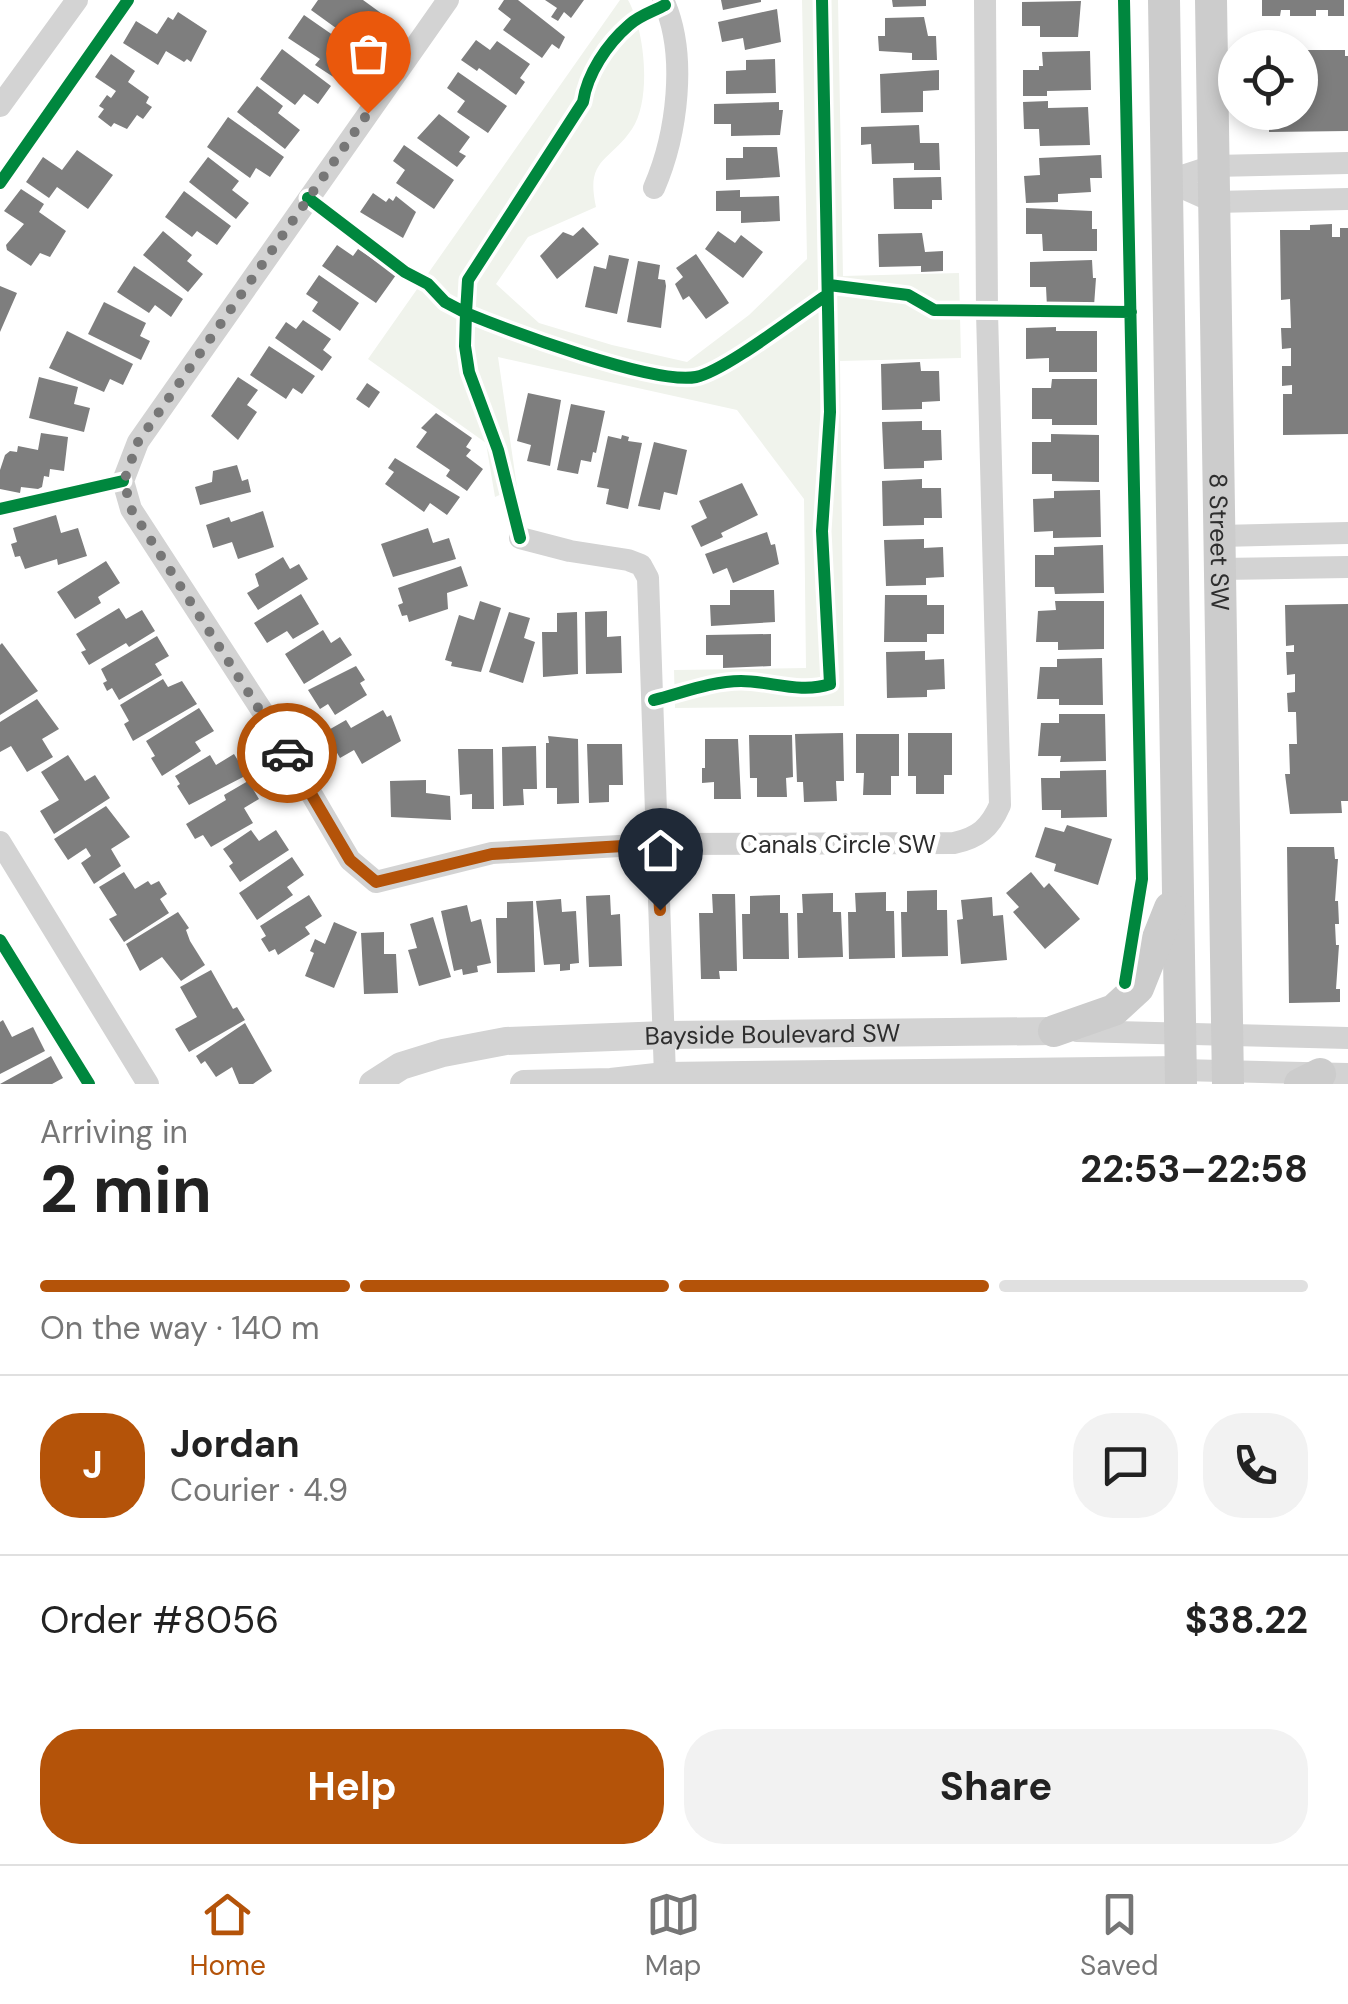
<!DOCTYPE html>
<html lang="en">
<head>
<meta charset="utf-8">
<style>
	:root { --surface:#fff; --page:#f2f2f2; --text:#222; --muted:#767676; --line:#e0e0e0; --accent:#b45309 }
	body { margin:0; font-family:"DM Sans",sans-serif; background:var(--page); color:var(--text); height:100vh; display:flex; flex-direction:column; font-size:38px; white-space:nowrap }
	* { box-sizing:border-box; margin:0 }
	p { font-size:32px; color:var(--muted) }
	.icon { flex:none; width:55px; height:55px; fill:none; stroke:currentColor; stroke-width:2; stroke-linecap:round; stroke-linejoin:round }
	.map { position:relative; height:1084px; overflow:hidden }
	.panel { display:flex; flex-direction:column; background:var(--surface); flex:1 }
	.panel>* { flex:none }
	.controls { position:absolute; left:1218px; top:30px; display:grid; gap:20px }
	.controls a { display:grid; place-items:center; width:100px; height:100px; border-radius:50%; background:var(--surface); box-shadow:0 5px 15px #0003; font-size:50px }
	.pin { position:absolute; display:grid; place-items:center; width:85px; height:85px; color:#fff; margin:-102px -42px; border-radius:50% 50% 50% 0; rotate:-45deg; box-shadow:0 0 10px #0007 }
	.pin .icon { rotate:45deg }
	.courier { position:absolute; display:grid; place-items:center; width:100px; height:100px; margin:-50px; border:8px solid #b45309; border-radius:50%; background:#fff; color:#222; box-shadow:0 2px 12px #0007 }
	.head em { font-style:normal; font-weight:700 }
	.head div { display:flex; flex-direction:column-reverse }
	.head { display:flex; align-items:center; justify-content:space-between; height:170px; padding:0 40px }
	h1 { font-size:65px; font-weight:700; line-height:75px }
	.bar { display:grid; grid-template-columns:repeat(4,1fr); gap:15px 10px; align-content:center; height:120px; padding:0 40px }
	.bar i { height:12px; border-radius:8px; background:var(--line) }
	.bar .current { background:var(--accent) }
	.bar p { grid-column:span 4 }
	.line { display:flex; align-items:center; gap:25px; padding:0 40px; border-top:2px solid var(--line) }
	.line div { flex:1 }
	.round { display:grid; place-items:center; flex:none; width:105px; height:105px; border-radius:40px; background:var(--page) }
	.primary-button { display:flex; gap:20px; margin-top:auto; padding:20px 40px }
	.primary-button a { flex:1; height:115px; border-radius:40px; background:var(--accent); color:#fff; font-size:40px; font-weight:700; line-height:115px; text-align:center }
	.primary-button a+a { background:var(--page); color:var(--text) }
	.menu { display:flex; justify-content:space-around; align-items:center; height:140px; border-top:2px solid var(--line); background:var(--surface); font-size:28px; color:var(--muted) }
	.menu a { display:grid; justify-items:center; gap:5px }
	.menu .current { color:var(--accent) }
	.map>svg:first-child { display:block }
	.green { fill:#f0f3ec }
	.building { fill:#7e7e7e }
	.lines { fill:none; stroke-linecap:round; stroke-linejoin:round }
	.minor { stroke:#d3d3d3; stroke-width:22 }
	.tertiary { stroke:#d3d3d3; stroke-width:28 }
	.secondary { stroke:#ccc; stroke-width:32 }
	.cycleway-casing { stroke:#fff; stroke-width:19 }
	.cycleway { stroke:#00873e; stroke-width:12 }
	.done { stroke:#777; stroke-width:10; stroke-dasharray:0 18 }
	.route { stroke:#b45309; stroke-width:12 }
	.labels { text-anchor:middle; stroke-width:10; stroke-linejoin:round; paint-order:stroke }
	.street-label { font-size:25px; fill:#2e2e2e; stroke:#fff }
</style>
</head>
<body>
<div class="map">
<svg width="1348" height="1084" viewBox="0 0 1348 1084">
	<rect width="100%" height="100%" fill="#fff"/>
	<!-- green -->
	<path class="green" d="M620,0h8c17,30 24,99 4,129 -22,33 -47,29 -36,78l-68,30 -32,47 43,39 73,22 75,17 62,-47 58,-56 -5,-259h36l5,276 116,-3 2,85 -121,3 4,345 -169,2 -1,-38 132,-2 -2,-169 -67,-89 -239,-53 19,130 -22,10 -9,-54 -118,-84z"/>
	<!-- building -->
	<path class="building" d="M318,0h45l22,16 -14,21 -16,-12 -8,11 -36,-26z
		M504,0h14l47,37 -6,12 -7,-5 -10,14 -39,-28 8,-11 -13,-10z
		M545,0h39l-13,18 -7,-6 -6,9 -7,-4 6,-9z
		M721,0h40v2l-38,8z
		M892,0h34v6l-33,1z
		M1262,0h82v16h-16v-6h-12v6h-26v-6h-9l-1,6h-18z
		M1081,1l-3,36h-38v-11h-18v-24z
		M777,9l4,33 -36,8 -2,-12 -21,4 -4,-20z
		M178,12l29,19 -16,31 -4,-3 -3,3 -18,-11 -8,14 -35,-22 13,-22 21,13 11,-17 5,3z
		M304,15l36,25 -6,9 17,12 -13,19 -23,-15 5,-6 -32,-21z
		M924,17l4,19h8l1,24h-25v-7l-33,-2 -1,-15h7v-18z
		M476,40l14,10 7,-9 33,23 -10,14 5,4 -9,13 -37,-27 -2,3 -16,-11z
		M282,49l49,37 -13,18 -14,-10 -9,11 -35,-26z
		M1300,50h45v6h3v75l-79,1v-16h5v-4h26z
		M1090,51l1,39 -44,1v5h-24v-26h16v-4h4l-1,-14z
		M111,54l24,17 -7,11 21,15 -3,6 6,4 -9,12 -6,-4 -10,14 -13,-6 -3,4 -13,-10 6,-8 -5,-3 8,-11 4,3 5,-7 -21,-14z
		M775,59l1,34 -50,1v-23l20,-1v-10z
		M939,70v20l-16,1v21l-42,1 -1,-39z
		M458,72l49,34 -19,27 -31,-21 8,-11 -18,-13z
		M257,86l26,20 -5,7 22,17 -15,19 -48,-37z
		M1048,101v7l40,-1 2,38 -50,1 -1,-17h-15l-1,-27z
		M779,102v8h4l-3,25 -49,1v-12h-17v-20z
		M439,114l31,23 -11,15 7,4 -9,11 -40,-29z
		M228,117l56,40 -14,20 -14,-9 -6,10 -43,-31z
		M919,125l1,18h19l1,27h-26v-7l-42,1 -1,-20 -10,1v-18z
		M404,145l50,35 -20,29 -38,-26 9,-13 -12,-9z
		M743,147h34l3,30 -54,3v-22h17z
		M77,150l36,25 -25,34 -31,-22 -8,11 -23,-16 17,-25 19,13z
		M1101,155l1,23h-12l1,14 -33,2v8l-32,1 -2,-27 16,-1 -1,-17z
		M208,157l31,24 -7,9 17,13 -13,16 -47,-37z
		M941,177l1,23h-10v9h-38l-1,-31z
		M21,189l23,15 -5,8 27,19 -16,26 -10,-4 -9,13 -24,-16 -1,-5 18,-21 -20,-13z
		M740,190v7l39,-1 1,25 -39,2v-12h-25v-20z
		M184,191l47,35 -14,19 -20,-14 -5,6 -27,-20z
		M373,193l13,9 3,-4 4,3 3,-5 20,16 -13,26 -43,-26z
		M1026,208l66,3v18h5v22h-54l-1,-17h-16z
		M1332,224v13h8v-9h8v206l-65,1v-41h9v-9l-10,1v-20h9v-18l-9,1 -1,-21h10l-1,-29 -9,1 -1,-70h30v-5z
		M583,227l16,17 -42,35 -17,-23 23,-24 10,4z
		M163,231l29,24 -5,6 16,13 -15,18 -45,-37z
		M718,231l17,12 6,-8 22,17 -20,26 -38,-29z
		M922,233l3,19 18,-1v20l-22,1v-6l-42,1 -1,-33z
		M337,245l16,11 5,-7 38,26 -20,28 -54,-37z
		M696,254l33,49 -23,16 -17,-23 -6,4 -8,-16 8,-7 -7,-9z
		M609,255l20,4 -12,55 -32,-7 9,-41 12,3z
		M1092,260l1,18h3l-2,28 -47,1 -1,-20h-16v-25z
		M638,261l22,4 -2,14 7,1 1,6 -5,42 -34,-6z
		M134,266l49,33 -12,18 -16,-12 -6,8 -32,-21z
		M319,275l40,28 -19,28 -28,-20 6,-9 -12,-8z
		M0,286l17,7 -17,39z
		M104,302l42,21 -6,13 10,5 -9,19 -53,-26z
		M303,320l28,19 -8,11 9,7 -10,14 -47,-33 11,-16 10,7z
		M1056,327v4h41v41h-48v-14l-23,1v-31z
		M67,331l66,33 -10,21 -13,-6 -6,13 -55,-24z
		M269,346l46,30 -13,18 -9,-6 -7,11 -36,-24z
		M920,362l1,9h18l1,30 -18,1v7l-40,1 -1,-46z
		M39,377l39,10 -4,17 16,4 -6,24 -55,-14z
		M238,377l20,13 -11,15 10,7 -19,28 -27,-24z
		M1052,379h45v46h-45v-6h-20v-31h19z
		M367,383l13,9 -11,16 -13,-9z
		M528,393l33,7 -11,66 -23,-5 4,-16 -14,-4z
		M571,404l34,7 -9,42 -3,-1 -2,10 -10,-2 -3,14 -21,-4z
		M436,413l36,25 -6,9 5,3 -5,6 17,13 -16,22 -21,-15 4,-6 -34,-23 11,-15 -6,-4z
		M922,421v9h19l1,30 -18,1v7l-40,1 -2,-47z
		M41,433l27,4 -4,34 -14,-2 -1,8 -5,-1 -2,11 -4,2 -17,-2 -1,6 -20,-4v-19l5,-15 5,-4 7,1 1,-6 20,4z
		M1051,434l48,1v47l-47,-1v-7h-20v-32h19z
		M622,435l7,2 -1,4 14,2 -14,66 -22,-5 3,-15 -12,-2 11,-51 13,3z
		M654,442l33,8 -10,45 -13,-3 -4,18 -22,-4z
		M395,458l65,39 -13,18 -17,-12 -6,9 -39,-28 9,-12 -6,-4z
		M237,465l5,16 6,-2 3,13 -51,13 -5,-18 17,-5 1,-11z
		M922,479v9h19l1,30h-18v7l-41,1 -1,-45z
		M742,483l16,32 -37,18 2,4 -22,10 -10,-21 16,-8 -8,-17z
		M1100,490l1,47 -48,1v-7l-19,1 -1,-33 21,-1v-7z
		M263,511l11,36 -36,12 -6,-17 -19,6 -7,-23 23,-8 2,5z
		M56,515l5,18 17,-5 9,28 -29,9 -1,-6 -32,10 -5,-13 -5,1 -4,-13 6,-2 -4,-14z
		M428,528l5,15 16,-5 7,21 -63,18 -12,-33z
		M767,532l4,13 4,-1 4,20 -46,19 -6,-15 -14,6 -8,-20z
		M924,539v9l19,-1 1,30 -18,1v7l-40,1 -2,-46z
		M1103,545l1,48 -49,1 -1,-7h-19v-32h19v-8z
		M283,557l7,12 9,-5 9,15 -50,31 -11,-17 12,-7 -4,-12z
		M106,561l14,22 -22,14 3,6 -26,16 -18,-27z
		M461,566l7,20 -21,7 1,16 -39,13 -2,-7 -5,1 -4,-11 5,-2 -5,-15z
		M730,590h44l1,32 -64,4 -1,-21h20z
		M301,594l18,30 -26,15 -6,-8 -20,12 -13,-20z
		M885,595h42v10h17v29h-17v8h-43z
		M480,601l21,7 -20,64 -30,-6 1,-4 -7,-2 14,-45 15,5z
		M1055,601h49v48l-46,1v-8h-22l2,-31 18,-1z
		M1348,604v197h-7l1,12 -52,1 -5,-40h5l-1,-30h8l-1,-32h-8l-1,-19 8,-1v-18l-8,1 -1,-23h8v-7l-8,1 -1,-41z
		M119,608l7,11 16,-9 13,21 -26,16 -3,-4 -37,22 -8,-13 5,-2 -10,-16z
		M607,611v26l14,-1 1,37 -36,1 -1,-62z
		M509,612l21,6 -6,20 11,4 -12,41 -34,-11z
		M577,612l1,62 -35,3 -1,-45h15v-19z
		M323,630l8,13 9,-6 12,18 -48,29 -19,-30z
		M771,634v32l-48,2v-13h-17v-20z
		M157,636l12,20 -14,8 7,11 -43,25 -7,-12 -5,3 -4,-8 4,-2 -6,-12z
		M2,643l36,48 -38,24v-70z
		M925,651v9l19,-1 1,30 -18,1v7l-40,1 -1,-46z
		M1102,658l1,47h-44v-6h-22l3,-32h17v-8z
		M356,666l9,14 -5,3 7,12 -32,20 -7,-11 -8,5 -12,-19z
		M163,679l5,8 14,-6 15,23 -64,37 -9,-17 5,-3 -9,-16z
		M37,699l22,30 -17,10 11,18 -26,15 -16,-26 -11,6v-30z
		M199,708l15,23 -19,11 6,9 -39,25 -11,-18 4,-2 -9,-15z
		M383,710l4,7 4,-2 10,26 -39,23 -8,-14 -14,8 -15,-26 21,-12 5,8z
		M1059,714h46l1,47 -46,1 1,-6h-23l3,-33h18z
		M843,733l1,48h-8l1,20 -33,1 -1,-20h-6l-2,-48z
		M908,733h44v42h-8v19h-28v-18h-8z
		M856,734h43v42h-8v19h-28l1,-22h-8z
		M749,735h43l1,42 -7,1 1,19h-30v-19h-7z
		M548,736l30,3 1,64 -22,1v-16h-11v-45h3z
		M705,739h33l3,60h-27v-17l-12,1v-15h3z
		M587,744h35l1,41h-14v17l-20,1z
		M536,746l1,43h-14l1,16 -21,1 -1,-59z
		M458,749h35l1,60h-22v-15l-12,1z
		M234,754l13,21 -58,30 -12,-19 3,-2 -5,-8 35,-21 6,10z
		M68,755l17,26 10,-6 15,23 -56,36 -14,-23 19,-11 -18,-28z
		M1106,770l1,47 -46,1v-8h-19l-1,-32h19v-7z
		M426,780v13l24,3 1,24 -60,-3 -1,-36z
		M248,781l11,18 -15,9 9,15 -42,24 -8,-12 -8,4 -9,-15 40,-24 -2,-5z
		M106,806l24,31 -19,12 10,17 -27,18 -13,-21 10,-7 -5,-8 -18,12 -14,-21z
		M1067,825l45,14 -14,46 -44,-14 2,-7 -21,-7 10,-30 19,5z
		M251,830l8,11 17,-11 13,20 -49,32 -11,-16 4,-3 -10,-14z
		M1287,847h47l1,12h3l-3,42h3l1,23h-4l1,21h3l-3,44h4v13l-51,1z
		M292,857l12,18 -17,12 6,8 -36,25 -18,-27z
		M124,872l11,17 13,-8 3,4 8,-4 8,13 -7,5 9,14 -45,29 -15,-23 8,-4 -18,-28z
		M1031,872l13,16 5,-5 31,36 -35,30 -32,-37 6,-5 -13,-14z
		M937,890v20h10l1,46 -46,1 -1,-45h6v-21z
		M886,892v19h8l1,47 -46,1 -1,-47h8l-1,-19z
		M833,893v19h8l2,45 -45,1 -1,-45h6l-1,-19z
		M712,894h23l2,77h-18l1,8h-19l-2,-66h14z
		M309,895l13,21 -17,11 5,7 -32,21 -3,-6 -6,3 -8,-13 5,-3 -6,-10z
		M610,895l1,20 9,-1 2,52 -33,1 -3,-71z
		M780,895v18h8l1,46h-46l-1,-45h8v-18z
		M992,897l1,19 10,-1 4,45 -46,4 -4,-44 6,-1 -2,-19z
		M561,899l1,13 14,-1 3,52 -9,1v6l-10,1v-7l-16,1 -8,-64z
		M533,901l2,71 -38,1 -1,-55h11v-16z
		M467,905l4,17 10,-3 10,44 -14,3 1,6 -15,3 -1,-6 -8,2 -13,-60z
		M178,912l11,16 -3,2 4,11 15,24 -24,16 -19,-24 -22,14 -14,-27z
		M433,917l18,60 -32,9 -11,-36 9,-2 -7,-24z
		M334,922l23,10 -23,56 -29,-12 9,-23 -4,-2 5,-12 10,5z
		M384,932v22h12l2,39 -34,1 -3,-61z
		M211,970l22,39 4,-2 8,13 -56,32 -14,-23 22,-12 -17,-30z
		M3,1020l9,17 21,-10 12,24 -45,23v-52z
		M245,1023l27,48 -19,13h-14l-7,-17 -16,10 -11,-16 -4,3 -5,-8z
		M51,1056l12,22 -11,6h-52z"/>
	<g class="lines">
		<!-- minor -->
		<path class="minor" d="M448,0l-310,442 -15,39 8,28 139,214 80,137 26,22 116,-29 164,-9 298,-1c24,-5 36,-15 46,-38l-13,-493 -2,-312
			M0,106l77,-106
			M1167,181l47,21 134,-3
			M1167,181l46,-15 135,-3
			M654,188c23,-53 34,-134 9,-188
			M1220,536l128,-3
			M520,538l50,13 58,9 13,5 7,13 17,498
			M1220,569l128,-2
			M0,842l148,242
			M1077,1031l271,7
			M1181,1070l167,4"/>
		<!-- tertiary -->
		<g class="tertiary">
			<path id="s1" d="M373,1084l28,-18 42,-13 63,-12 159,-6 389,-4"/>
			<path d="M524,1084l87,-2 54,-6 516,-6"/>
		</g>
		<!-- secondary -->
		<g class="secondary">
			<path d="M1164,0l17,1084"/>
			<path id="s2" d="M1211,0l17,1084"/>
			<path d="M1054,1031l60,-21 24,-22 32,-80"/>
			<path d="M1300,1084l20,-10"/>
		</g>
		<defs>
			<path id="cycleway" d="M1124,0l18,879 -17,104
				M665,5c-11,6 -27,11 -36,20 -22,19 -42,49 -46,77l-115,178 -2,33c44,18 188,72 230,64 29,-6 102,-63 131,-82
				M0,183l128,-183
				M308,198l97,74 23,12 17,18 21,11 -1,33 4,26 29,78 22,88
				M829,285l79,10 26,15 197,2
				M0,509l123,-28
				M654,700c28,-7 58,-19 87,-19 29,0 60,13 89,3l-8,-153 8,-119 -8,-412
				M0,940l89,144"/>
		</defs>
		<!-- cycleway casing -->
		<use href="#cycleway" class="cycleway-casing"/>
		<!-- cycleway -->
		<use href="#cycleway" class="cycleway"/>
	</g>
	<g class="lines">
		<!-- done -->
		<path class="done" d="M287,753l-156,-244 -7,-28 14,-39 230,-329"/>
		<!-- route -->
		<path class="route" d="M287,753l63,107 26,22 116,-28 164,-10 4,66"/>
	</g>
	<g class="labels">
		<!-- street labels -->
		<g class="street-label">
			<text dy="9" stroke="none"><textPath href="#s2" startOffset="542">8 Street SW</textPath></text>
			<text x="838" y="853">Canals Circle SW</text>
			<text dy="9" stroke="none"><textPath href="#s1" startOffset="408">Bayside Boulevard SW</textPath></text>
		</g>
	</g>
</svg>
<div class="controls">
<a><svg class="icon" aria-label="locate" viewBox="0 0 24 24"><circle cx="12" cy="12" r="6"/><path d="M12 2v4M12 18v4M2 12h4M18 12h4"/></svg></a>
</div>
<div class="pin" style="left:368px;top:113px;background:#ea580c"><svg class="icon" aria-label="bag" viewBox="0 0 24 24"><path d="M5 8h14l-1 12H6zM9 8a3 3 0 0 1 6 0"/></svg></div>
<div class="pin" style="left:660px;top:910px;background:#1f2937"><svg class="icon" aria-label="home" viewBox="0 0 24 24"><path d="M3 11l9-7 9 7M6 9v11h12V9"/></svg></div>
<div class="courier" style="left:287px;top:753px"><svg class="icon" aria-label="car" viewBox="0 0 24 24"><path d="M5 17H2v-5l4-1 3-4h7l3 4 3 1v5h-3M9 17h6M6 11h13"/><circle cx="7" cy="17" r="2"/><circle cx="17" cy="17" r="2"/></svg></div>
</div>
<section class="panel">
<div class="head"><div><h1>2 min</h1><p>Arriving in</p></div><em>22:53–22:58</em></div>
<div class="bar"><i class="current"></i><i class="current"></i><i class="current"></i><i></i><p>On the way · 140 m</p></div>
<div class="line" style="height:180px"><b class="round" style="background:var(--accent);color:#fff">J</b><div><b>Jordan</b><p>Courier · 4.9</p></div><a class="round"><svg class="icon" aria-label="chat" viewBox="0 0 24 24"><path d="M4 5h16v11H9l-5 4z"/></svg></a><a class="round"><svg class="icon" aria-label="phone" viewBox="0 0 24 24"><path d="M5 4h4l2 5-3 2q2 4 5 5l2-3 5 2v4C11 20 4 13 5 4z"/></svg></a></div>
<div class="line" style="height:130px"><div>Order #8056</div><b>$38.22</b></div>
<div class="primary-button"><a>Help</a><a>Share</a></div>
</section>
<nav class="menu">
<a class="current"><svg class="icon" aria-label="home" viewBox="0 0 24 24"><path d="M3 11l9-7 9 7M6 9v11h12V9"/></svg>Home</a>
<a><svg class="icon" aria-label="map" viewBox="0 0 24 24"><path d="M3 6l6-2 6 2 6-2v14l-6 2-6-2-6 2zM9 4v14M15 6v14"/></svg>Map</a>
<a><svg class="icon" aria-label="saved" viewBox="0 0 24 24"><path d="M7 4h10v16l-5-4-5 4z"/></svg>Saved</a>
</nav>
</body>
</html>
